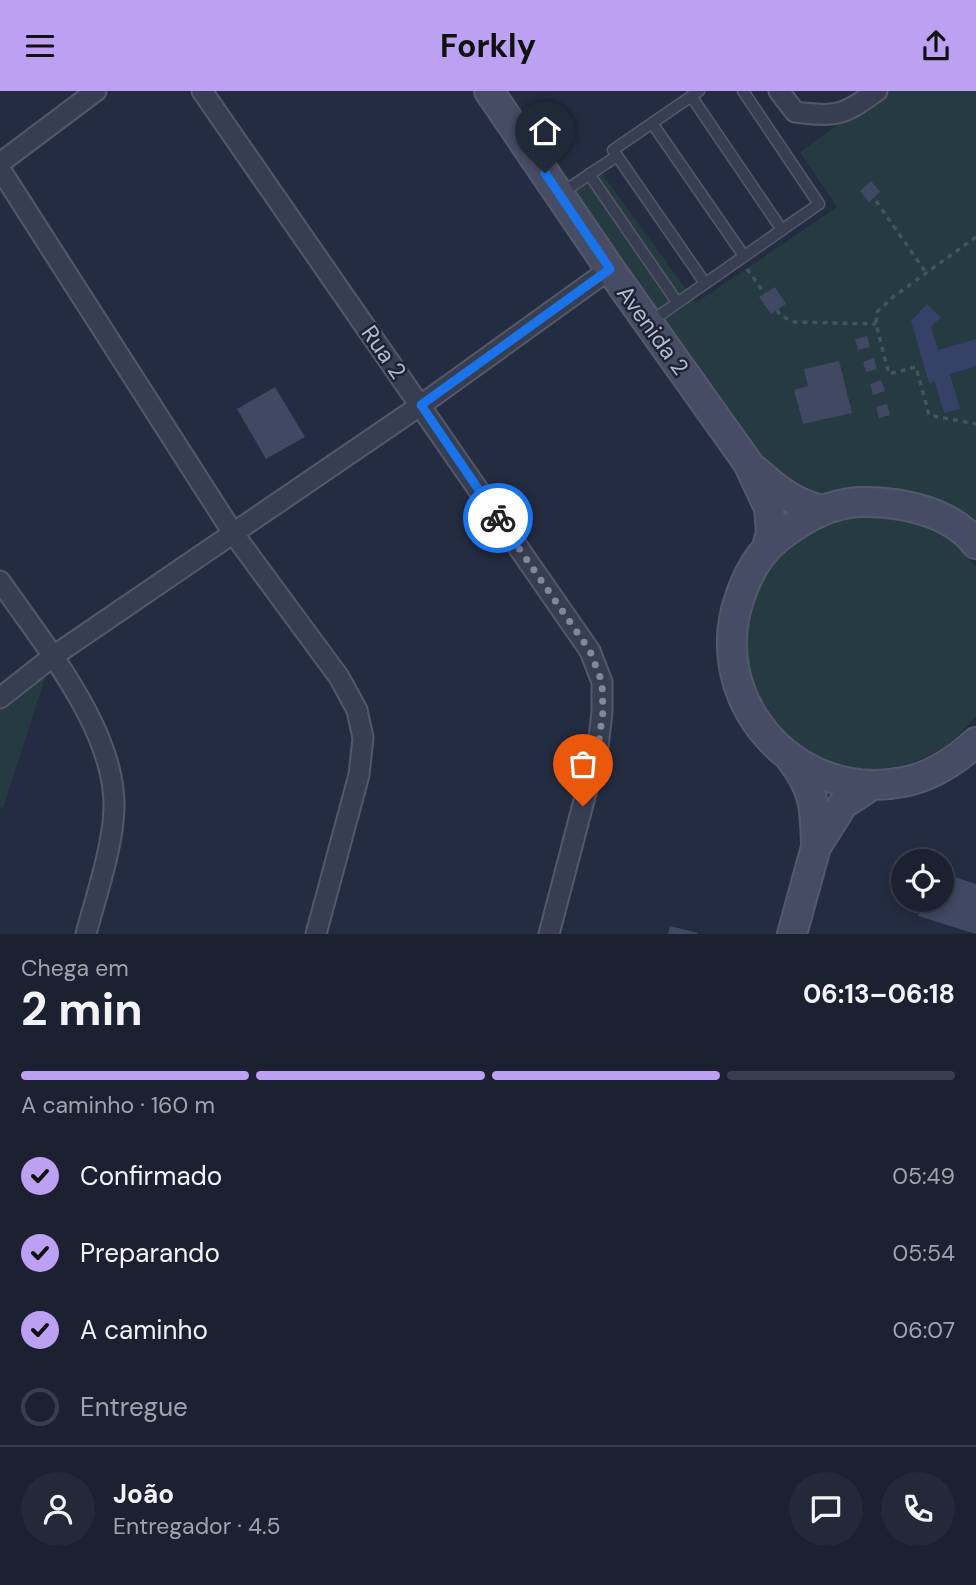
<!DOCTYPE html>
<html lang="pt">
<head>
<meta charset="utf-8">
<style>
	:root { --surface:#1b2131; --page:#242939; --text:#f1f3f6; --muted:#a0a3ab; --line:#393e4d; --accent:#bca0f2 }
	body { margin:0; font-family:"DM Sans",sans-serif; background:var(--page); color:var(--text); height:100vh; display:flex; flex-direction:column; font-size:26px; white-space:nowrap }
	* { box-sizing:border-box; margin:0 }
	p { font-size:23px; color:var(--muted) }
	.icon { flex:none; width:38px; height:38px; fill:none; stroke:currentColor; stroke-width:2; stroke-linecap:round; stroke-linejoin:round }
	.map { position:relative; height:843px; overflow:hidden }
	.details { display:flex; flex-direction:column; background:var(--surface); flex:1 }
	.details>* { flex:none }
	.buttons { position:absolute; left:891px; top:758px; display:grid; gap:14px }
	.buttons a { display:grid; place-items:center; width:63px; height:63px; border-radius:50%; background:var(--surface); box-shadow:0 4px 10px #0003,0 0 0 2px var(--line); font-size:35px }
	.pin { position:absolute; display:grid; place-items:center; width:60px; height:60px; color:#fff; margin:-72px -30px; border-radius:50% 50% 50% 0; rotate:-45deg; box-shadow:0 0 7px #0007 }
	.pin .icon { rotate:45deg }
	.courier { position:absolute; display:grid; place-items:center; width:70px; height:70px; margin:-35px; border:5px solid #1a73e8; border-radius:50%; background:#fff; color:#222; box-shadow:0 2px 9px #0007 }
	.overview em { font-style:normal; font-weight:700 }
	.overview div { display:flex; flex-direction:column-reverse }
	.overview { display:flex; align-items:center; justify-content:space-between; height:119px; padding:0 21px }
	h1 { font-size:46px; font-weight:700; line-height:52px }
	.bar { display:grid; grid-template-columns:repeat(4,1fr); gap:10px 7px; align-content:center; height:84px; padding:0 21px }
	.bar i { height:9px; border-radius:5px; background:var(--line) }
	.bar .active { background:var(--accent) }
	.bar p { grid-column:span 4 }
	.line { display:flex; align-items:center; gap:18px; padding:0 21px; border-top:2px solid var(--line) }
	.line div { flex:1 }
	.round { display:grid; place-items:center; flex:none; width:74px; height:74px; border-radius:37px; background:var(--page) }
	ol { padding:0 21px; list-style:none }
	li { display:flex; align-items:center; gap:21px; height:77px }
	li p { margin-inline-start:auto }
	li .icon { padding:7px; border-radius:50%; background:var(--accent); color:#111; stroke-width:4 }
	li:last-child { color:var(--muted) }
	li i { width:38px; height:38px; border:4px solid var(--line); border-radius:50% }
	header { display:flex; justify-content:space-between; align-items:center; height:91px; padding:0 21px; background:var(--accent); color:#111; font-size:32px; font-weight:700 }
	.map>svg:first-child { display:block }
	.green { fill:#263a42 }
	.water { fill:#354167 }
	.building { fill:#404862 }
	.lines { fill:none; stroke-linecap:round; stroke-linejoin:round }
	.lane-casing { stroke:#53596b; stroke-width:13 }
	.street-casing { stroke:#53596b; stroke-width:23 }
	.secondary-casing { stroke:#53596b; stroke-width:32 }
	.path { stroke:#41565c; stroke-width:3.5; stroke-dasharray:5 5; stroke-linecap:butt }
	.lane { stroke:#383e51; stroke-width:10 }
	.street { stroke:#383e51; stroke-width:19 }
	.secondary { stroke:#464c64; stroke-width:28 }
	.done { stroke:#82889b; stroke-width:7; stroke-dasharray:0 12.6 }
	.route { stroke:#1a73e8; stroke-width:9 }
	.labels { text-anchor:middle; stroke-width:5; stroke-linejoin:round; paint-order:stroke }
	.street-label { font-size:23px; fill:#b5bacb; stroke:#1d2336 }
</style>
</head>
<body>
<header><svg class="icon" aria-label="menu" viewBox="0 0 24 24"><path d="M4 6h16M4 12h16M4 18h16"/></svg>Forkly<svg class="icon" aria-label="share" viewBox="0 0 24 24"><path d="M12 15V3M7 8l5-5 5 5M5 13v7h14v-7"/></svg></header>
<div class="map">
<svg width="976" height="843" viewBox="0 0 976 843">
	<rect width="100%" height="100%" fill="#242c41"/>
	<!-- green -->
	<path class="green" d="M886,0h90v435l-148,-31 -13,2 -49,-25 -201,-276 35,-25 96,132 141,-96 -37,-55z
		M885,423c40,9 65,21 91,53v149c-25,32 -60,52 -100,53 -143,1 -181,-195 -49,-247 19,-7 39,-7 58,-8z
		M52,566l-49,151 -3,-1v-109z"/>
	<!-- water -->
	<path class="water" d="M927,213l14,13 -10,10 7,23 38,-11v27l-26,8 10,35 -16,4 -9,-31 -6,1 -18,-62z"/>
	<!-- building -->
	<path class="building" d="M871,90l9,11 -11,10 -9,-11z
		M775,196l11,17 -15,10 -12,-17z
		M867,245l3,11 -12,3 -3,-11z
		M874,267l3,11 -11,3 -3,-10z
		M839,270l13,52 -49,11 -9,-34 14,-4 -4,-17z
		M881,289l4,11 -12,4 -3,-11z
		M275,296l30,50 -39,22 -29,-50z
		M887,313l3,11 -11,3 -3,-11z
		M942,782l34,11v50l-58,-18 5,-17h19z
		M670,835l28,7 -1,1h-29z"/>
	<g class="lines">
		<defs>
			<path id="lane" d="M699,0l-86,59 92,133
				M691,5l91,134
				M652,32l92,133
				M589,83l88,128
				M560,103l57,-38
				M650,231l169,-118 -76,-113"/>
			<path id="street" d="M202,0l388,560 12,31v30l-4,35 -49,187
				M779,0l16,21c42,5 47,4 82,-21
				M0,72l96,-72
				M0,78l233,364 106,144 18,33 6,28 -4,37 -43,159
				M0,490c43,63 116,149 114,227 -1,39 -18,88 -28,126
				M0,607l52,-41 369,-252 189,-136"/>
			<path id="secondary" d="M489,0l121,178 138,194 21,45 2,25 -4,14
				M756,380c20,18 39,33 66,39
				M976,453c-26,-33 -76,-43 -116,-42 -30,1 -58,17 -81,35 -19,15 -30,34 -38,57 -39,103 53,210 162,188 28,-5 52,-21 73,-40
				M790,667c25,32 25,49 26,89
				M792,843l24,-87 27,-43 29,-19"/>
		</defs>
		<!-- lane casing -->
		<use href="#lane" class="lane-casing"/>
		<!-- street casing -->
		<use href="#street" class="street-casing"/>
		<!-- secondary casing -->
		<use href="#secondary" class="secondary-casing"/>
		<!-- path -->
		<path class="path" d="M876,110l51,73
			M976,146l-83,60 -16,15 -1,12 13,50 27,-7 13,48 47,9
			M747,178l18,25
			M777,219l4,6 13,6 82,2"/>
		<!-- lane -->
		<use href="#lane" class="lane"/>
		<!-- street -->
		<use href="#street" class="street"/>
		<!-- secondary -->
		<use href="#secondary" class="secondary"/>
	</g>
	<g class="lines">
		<!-- done -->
		<path class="done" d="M498,427l92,133 12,31 1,30 -5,35 -15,59"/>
		<!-- route -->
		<path class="route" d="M498,427l-77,-113 189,-136 -65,-96"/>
	</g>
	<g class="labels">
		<!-- street labels -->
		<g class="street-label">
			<text transform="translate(653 239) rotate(54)" y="8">Avenida 2</text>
			<text transform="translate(384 261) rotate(55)" y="8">Rua 2</text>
		</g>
	</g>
</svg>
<div class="buttons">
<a><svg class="icon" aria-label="locate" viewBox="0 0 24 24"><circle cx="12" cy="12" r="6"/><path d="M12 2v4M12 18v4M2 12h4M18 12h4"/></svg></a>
</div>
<div class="pin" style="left:583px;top:715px;background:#ea580c"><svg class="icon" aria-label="bag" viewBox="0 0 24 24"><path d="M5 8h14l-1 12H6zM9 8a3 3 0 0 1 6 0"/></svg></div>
<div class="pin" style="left:545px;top:82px;background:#1f2937"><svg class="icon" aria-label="home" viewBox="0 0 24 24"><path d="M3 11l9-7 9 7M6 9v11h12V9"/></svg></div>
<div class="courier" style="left:498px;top:427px"><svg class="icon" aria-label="bike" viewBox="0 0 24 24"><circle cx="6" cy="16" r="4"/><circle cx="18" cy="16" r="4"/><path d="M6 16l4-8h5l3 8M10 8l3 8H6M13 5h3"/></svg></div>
</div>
<section class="details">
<div class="overview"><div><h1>2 min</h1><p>Chega em</p></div><em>06:13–06:18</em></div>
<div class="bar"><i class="active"></i><i class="active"></i><i class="active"></i><i></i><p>A caminho · 160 m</p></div>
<ol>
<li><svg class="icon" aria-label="check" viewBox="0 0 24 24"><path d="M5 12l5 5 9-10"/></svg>Confirmado<p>05:49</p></li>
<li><svg class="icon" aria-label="check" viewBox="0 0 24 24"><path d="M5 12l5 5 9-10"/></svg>Preparando<p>05:54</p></li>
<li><svg class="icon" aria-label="check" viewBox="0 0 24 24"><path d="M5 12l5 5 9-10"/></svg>A caminho<p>06:07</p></li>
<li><i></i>Entregue</li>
</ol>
<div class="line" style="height:126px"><a class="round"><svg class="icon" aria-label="person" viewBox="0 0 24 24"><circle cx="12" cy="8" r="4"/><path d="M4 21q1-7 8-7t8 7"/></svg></a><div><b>João</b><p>Entregador · 4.5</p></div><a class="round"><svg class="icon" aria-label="chat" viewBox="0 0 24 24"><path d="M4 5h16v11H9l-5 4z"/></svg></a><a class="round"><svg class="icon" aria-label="phone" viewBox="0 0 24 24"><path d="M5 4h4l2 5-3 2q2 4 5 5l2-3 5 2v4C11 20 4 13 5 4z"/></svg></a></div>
</section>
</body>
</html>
